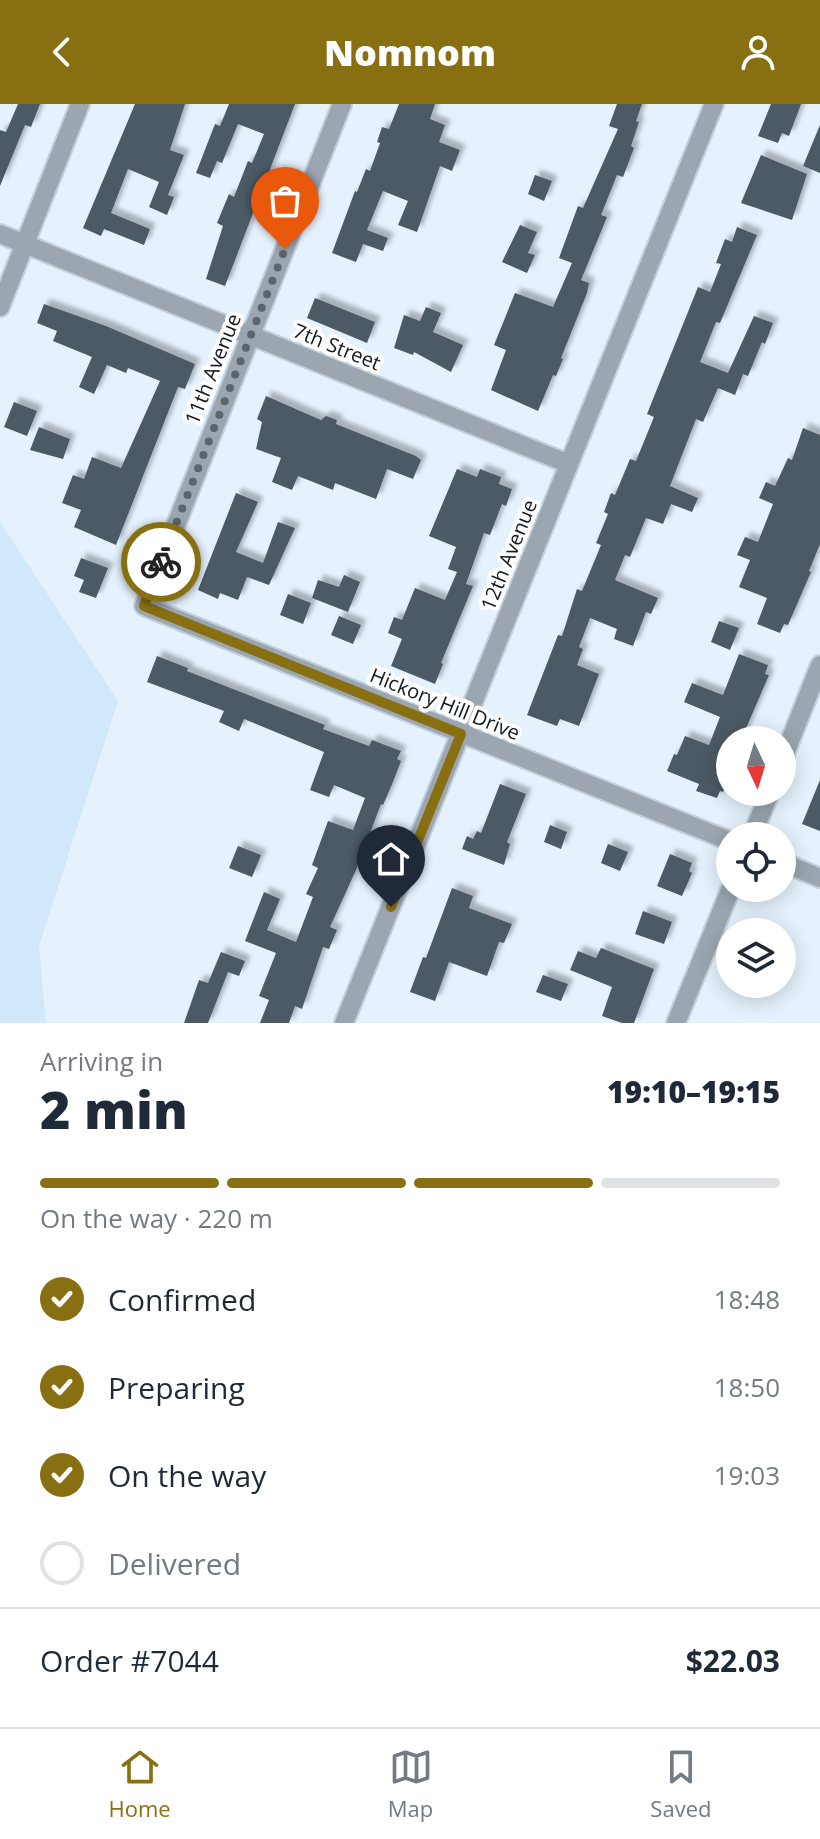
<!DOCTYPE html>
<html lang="en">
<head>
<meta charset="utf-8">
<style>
	:root { --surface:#fff; --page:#f2f2f3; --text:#1f2937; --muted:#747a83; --line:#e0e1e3; --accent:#887012 }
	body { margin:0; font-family:"Open Sans",sans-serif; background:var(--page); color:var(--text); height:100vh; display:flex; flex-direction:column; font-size:30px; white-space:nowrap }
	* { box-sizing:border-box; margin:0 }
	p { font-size:26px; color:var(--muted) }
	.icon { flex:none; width:44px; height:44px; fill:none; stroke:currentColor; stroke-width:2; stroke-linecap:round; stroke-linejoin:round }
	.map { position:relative; height:919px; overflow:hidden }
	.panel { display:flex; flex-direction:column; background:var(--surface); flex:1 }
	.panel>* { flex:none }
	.needle { width:52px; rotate:176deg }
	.buttons { position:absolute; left:716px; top:622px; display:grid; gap:16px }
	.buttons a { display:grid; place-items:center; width:80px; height:80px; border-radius:50%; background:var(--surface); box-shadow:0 4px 20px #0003; font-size:40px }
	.pin { position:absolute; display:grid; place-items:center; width:68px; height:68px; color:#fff; margin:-82px -34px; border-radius:50% 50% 50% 0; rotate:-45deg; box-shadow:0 0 8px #0007 }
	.pin .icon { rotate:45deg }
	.courier { position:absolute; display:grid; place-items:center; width:80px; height:80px; margin:-40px; border:6px solid #887012; border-radius:50%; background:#fff; color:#222; box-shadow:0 2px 10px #0007 }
	.head em { font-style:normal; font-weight:800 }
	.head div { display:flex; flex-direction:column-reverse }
	.head { display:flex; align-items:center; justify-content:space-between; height:136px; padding:0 40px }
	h1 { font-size:52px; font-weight:800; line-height:60px }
	.bar { display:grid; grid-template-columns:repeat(4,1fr); gap:12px 8px; align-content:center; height:96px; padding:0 40px }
	.bar i { height:10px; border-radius:6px; background:var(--line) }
	.bar .active { background:var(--accent) }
	.bar p { grid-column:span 4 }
	.line { display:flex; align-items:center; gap:20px; padding:0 40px; border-top:2px solid var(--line) }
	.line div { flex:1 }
	ol { padding:0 40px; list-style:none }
	li { display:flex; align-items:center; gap:24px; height:88px }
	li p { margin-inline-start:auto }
	li .icon { padding:8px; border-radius:50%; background:var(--accent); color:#fff; stroke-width:4 }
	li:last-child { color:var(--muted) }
	li i { width:44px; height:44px; border:4px solid var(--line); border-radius:50% }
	header { display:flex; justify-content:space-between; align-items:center; height:104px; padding:0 40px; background:var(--accent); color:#fff; font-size:36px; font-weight:800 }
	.menu { display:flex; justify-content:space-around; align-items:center; height:112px; border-top:2px solid var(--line); background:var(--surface); font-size:22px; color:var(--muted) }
	.menu a { display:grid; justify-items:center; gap:4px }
	.menu .active { color:var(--accent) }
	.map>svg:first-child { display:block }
	.built { fill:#d1e8fb }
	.building { fill:#4b5a65; filter:url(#shadow) }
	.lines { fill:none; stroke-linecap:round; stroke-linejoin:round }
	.street-casing { stroke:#c3cfda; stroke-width:22 }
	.street { stroke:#9ba6b0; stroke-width:18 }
	.done { stroke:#5c646c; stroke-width:8; stroke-dasharray:0 14.4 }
	.route { stroke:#887012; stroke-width:10 }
	.labels { text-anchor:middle; stroke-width:8; stroke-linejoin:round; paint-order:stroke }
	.street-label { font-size:20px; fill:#12181d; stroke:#fdfdfd }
</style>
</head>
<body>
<header><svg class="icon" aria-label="back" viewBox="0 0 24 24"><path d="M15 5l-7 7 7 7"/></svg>Nomnom<svg class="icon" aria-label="person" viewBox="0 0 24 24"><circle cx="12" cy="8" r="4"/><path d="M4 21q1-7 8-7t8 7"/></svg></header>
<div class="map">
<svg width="820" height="919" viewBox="0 0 820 919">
	<defs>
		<filter id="shadow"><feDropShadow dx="5.5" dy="-5.5" stdDeviation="2" flood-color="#0004"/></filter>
	</defs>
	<rect width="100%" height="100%" fill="#e5f2fe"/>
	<!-- built -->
	<path class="built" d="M0,418l118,179 -79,245 7,77h-46z"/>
	<!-- building -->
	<path class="building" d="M18,0h22l-9,23 -6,-2 -25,61v-56l6,2z
		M135,0h50l-15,46 14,5 -16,40 6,2 -7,18 -18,-8 10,-25 -31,-13 -17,44 39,16 -6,16 -40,-16 -3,7 -18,-8z
		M229,0h66l-70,182 -19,-7 17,-53 -6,-3 12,-29 5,3 14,-36 4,2 12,-29 -26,-10 -16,39 -5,-2 -7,17 -14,-5 19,-49 5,2z
		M399,0h36l-5,15 15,6 -6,17 21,8 -8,21 -12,-5 -23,66 -19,-7 10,-24 -25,-10 -16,39 21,8 -5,13 -20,-7 -7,18 -24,-9 23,-62 2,1 9,-23 4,2 10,-28 -3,-1 5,-15 7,2z
		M617,0h25l-6,17 3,1 -8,24 3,2 -11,29 -6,-2 -16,40 6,2 -26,63 8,3 -2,10 -26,65 2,1 -7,17 -3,-1 -15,36 -47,-21 15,-40 -12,-5 21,-52 38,14 19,-44 -13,-5 19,-52 5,2 35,-79 -9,-3z
		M771,0h30l-12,32 -7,-3 -4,10 -20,-7z
		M820,21v48l-17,-7z
		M761,51l46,19 -15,46 -51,-17z
		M535,71l17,6 -8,20 -16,-7z
		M520,121l17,7 -9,21 7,2 -8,18 -25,-11z
		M737,123l20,8 -37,88 -4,-1 -16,40 28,11 26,-57 19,7 -8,21 -3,-2 -14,34 -5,-2 -8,21 -17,-7 -15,34 -7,-3 -26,67 28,12 -6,14 -21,-8 -8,20 -17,-6 -16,39 -5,-2 -10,25 43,18 -7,16 -5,-2 -13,34 -19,-7 3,-10 -27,-11 -11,29 4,2 -6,16 22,9 -20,52 -19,-7 -3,7 -30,-11 31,-80 4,1 15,-47 5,2 19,-46 -5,-2 12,-29 -4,-2 7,-19 4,2 15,-36 6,2 18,-44 -7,-3 51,-127 12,5 11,-28 -5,-1 9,-24 7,3z
		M315,194l60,24 -8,21 -60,-25z
		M44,200l62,22 89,38 -10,25 -7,-2 -62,158 -42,-18 7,-17 -19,-7 11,-28 11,4 8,-22 29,11 39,-87 -32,-13 -2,5 -19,-8 -13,29 -15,-7 13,-30 -39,-16 4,-10 -20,-8z
		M426,203l15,6 -8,19 30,13 -12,27 -37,-20 -1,3 -19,-7 10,-33 16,6z
		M266,292l55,24 5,-4 11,4 -1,4 80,32 5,4 -8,19 -26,-10 -11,30 -41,-16 -2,7 -35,-14 -6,14 -20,-8 9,-24 -25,-9 6,-27 -5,-3z
		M14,298l23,9 -10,25 -23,-9z
		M39,323l31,12 -7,20 -33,-9z
		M803,324l17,7v109l-11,27 2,1 -23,53 -4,-1 -4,9 -23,-9 10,-26 -28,-11 11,-27 -13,-5 8,-18 13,5 15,-38 -14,-6 7,-16 9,4 13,-28 4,2z
		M457,365l20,8 3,-8 21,8 -2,7 13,5 -6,17 -4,-2 -12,31 -6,-2 -18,51 7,2 -32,77 2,1 -8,20 -44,-18 11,-27 -14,-6 6,-16 8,3 13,-32 30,12 12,-28 -9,-3 8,-22 -27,-11z
		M236,389l22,9 -22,50 27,11 15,-41 17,6 -26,57 -22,-8 -9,23 -18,-7 -2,6 -20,-9z
		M81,454l27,10 -12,30 -17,-6 5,-12 -10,-4z
		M344,471l16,7 -12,30 -36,-14 6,-18 21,7z
		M288,490l23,9 -8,21 -23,-9z
		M339,512l22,9 -8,19 -22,-9z
		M719,517l20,7 -9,22 -19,-8z
		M739,550l29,11 -3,9 4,1 -28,65h-11v33l-7,19 -3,-1 -3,7 -21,-7 3,-7 -32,-13 7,-17 3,1 8,-19 24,9 11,-28 -36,-15 8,-19 31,12z
		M157,552l31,12 -1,3 138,54 -2,4 46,17 3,-6 29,11 -4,8 4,2 -8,21 -10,23 -2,-1 -25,66 -26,57 7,3 -8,19 -6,-2 -21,62 -7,-3 -6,17h-29l9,-23 -10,-4 17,-43 -31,-12 19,-49 16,7 -13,31 29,12 17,-45 -7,-3 12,-26 -6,-3 16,-44 25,9 12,-32 -31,-13 -5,12 -19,-7 14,-38 -80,-33 -5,12 -20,-9 5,-11 -77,-29z
		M820,676v51l-18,-7z
		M500,680l26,10 -19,48 3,2 -6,21 -42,-16 5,-13 6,3 4,-8 4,2z
		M550,721l17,7 -6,17 -17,-7z
		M608,740l20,8 -8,19 -19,-8z
		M238,742l23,9 -9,22 -23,-9z
		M670,750l22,9 -3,8 3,2 -10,23 -25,-10z
		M452,784l21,8 -4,12 43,16 -8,19 -5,-1 -12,34 -38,-14 -14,39 -25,-9 13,-35 3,1z
		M643,807l29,11 -8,22 -29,-10z
		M601,844l53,21 -20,54h-12l-20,-7 10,-29 -42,-17 8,-19 18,7z
		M221,848l24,9 -6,15 -11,-4 -20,51h-24l15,-43 9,3z
		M543,871l25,9 -7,17 -25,-9z"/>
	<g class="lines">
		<defs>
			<path id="street" d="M342,0l-198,502 586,235
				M0,130l569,230
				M0,203l80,-203
				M782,657l38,-96
				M752,732l18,-44
				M782,758l38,16
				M344,919l370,-919
				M676,919l55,-135"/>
		</defs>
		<!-- street casing -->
		<use href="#street" class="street-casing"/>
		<!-- street -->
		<use href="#street" class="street"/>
	</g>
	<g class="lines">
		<!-- done -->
		<path class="done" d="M161,458l124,-313"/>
		<!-- route -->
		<path class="route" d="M161,458l-17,44 317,128 -70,173"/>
	</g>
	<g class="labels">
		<!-- street labels -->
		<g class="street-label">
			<text transform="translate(337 243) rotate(22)" y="7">7th Street</text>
			<text transform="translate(213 265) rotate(-68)" y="7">11th Avenue</text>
			<text transform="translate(509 451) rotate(-68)" y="7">12th Avenue</text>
			<text transform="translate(445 600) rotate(22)" y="7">Hickory Hill Drive</text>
		</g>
	</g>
</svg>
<div class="buttons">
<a><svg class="needle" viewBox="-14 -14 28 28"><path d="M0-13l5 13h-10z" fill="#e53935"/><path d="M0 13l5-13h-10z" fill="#747a83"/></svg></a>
<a><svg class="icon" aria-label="locate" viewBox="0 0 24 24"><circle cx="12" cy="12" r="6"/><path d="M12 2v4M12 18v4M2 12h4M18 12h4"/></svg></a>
<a><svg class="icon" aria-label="layers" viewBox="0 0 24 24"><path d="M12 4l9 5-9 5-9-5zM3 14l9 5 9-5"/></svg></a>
</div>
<div class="pin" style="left:285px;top:145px;background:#ea580c"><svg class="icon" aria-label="bag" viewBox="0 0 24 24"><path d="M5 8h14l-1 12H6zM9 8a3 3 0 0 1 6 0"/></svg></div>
<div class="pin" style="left:391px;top:803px;background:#1f2937"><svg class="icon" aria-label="home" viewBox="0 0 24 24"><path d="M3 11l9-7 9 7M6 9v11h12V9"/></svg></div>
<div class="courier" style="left:161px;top:458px"><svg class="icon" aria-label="bike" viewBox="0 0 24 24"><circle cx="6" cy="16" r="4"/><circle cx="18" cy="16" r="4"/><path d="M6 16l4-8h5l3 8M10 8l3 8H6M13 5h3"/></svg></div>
</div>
<section class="panel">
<div class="head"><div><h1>2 min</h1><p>Arriving in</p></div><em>19:10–19:15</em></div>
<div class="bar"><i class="active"></i><i class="active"></i><i class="active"></i><i></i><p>On the way · 220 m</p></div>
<ol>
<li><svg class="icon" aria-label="check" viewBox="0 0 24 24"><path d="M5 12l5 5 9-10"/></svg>Confirmed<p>18:48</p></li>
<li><svg class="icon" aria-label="check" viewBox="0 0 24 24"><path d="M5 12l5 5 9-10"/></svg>Preparing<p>18:50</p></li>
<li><svg class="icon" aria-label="check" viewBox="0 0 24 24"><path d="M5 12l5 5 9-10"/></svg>On the way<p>19:03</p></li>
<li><i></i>Delivered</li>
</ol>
<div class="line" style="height:104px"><div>Order #7044</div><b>$22.03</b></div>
</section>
<nav class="menu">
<a class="active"><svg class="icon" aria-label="home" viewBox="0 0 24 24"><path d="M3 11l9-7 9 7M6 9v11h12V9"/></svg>Home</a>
<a><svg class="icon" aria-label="map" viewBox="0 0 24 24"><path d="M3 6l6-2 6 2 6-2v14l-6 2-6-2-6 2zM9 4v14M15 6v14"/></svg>Map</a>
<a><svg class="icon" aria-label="saved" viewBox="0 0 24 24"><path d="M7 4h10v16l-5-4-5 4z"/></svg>Saved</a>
</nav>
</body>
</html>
